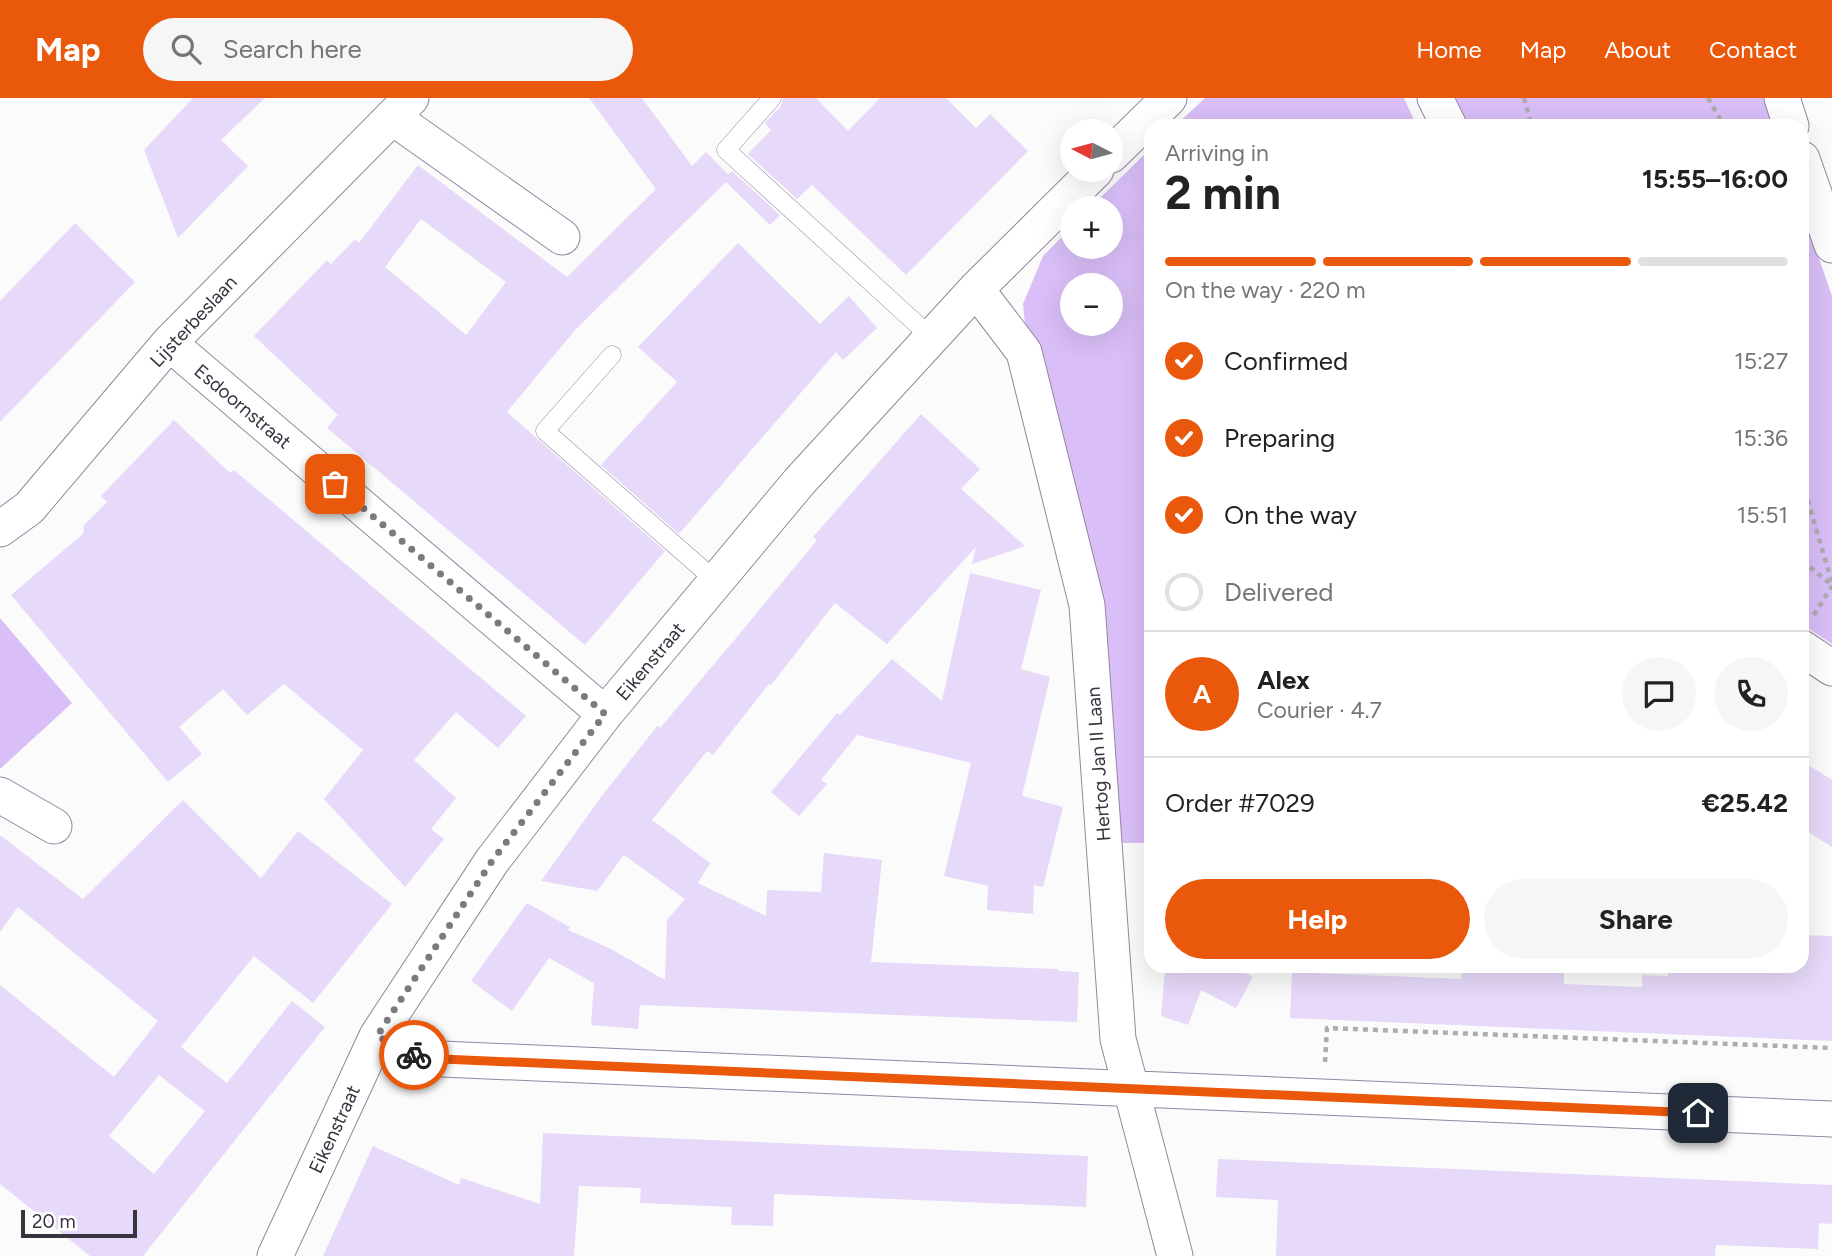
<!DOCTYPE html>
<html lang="en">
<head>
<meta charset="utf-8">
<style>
	:root { --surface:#fff; --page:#f6f6f6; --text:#222; --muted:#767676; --line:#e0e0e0; --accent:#ea580c }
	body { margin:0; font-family:Figtree,sans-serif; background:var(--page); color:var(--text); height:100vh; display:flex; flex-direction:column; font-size:26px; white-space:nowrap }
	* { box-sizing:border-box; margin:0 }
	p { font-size:23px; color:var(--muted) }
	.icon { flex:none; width:38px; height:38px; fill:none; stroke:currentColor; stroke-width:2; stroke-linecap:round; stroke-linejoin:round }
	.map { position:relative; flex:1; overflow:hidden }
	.drawer { position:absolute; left:1144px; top:21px; width:665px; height:854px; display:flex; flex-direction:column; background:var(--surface); border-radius:21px; box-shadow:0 7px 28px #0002 }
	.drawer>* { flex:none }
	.needle { width:46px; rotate:276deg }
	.controls { position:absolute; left:1060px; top:21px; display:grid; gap:14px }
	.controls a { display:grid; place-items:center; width:63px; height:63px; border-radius:50%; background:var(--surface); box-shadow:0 7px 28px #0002; font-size:35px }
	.scale { position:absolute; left:21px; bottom:18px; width:116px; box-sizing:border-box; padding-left:7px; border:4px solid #393340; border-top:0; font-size:19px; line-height:24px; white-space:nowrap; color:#393340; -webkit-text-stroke:5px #fff; paint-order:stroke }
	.pin { position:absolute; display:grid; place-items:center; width:60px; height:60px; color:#fff; margin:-30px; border-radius:14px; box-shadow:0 4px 10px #0006 }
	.courier { position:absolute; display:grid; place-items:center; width:70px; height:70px; margin:-35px; border:5px solid #ea580c; border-radius:50%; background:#fff; color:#222; box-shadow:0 2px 9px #0007 }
	.headline em { font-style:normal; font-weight:700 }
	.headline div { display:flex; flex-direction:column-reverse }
	.headline { display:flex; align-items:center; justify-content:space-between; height:119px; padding:0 21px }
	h1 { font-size:46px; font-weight:700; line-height:52px }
	.bar { display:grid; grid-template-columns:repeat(4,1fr); gap:10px 7px; align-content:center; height:84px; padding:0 21px }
	.bar i { height:9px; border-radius:5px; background:var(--line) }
	.bar .on { background:var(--accent) }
	.bar p { grid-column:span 4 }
	.line { display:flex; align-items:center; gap:18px; padding:0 21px; border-top:2px solid var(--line) }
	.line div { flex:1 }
	.round { display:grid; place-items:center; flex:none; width:74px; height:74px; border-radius:37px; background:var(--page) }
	ol { padding:0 21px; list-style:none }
	li { display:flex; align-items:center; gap:21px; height:77px }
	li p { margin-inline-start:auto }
	li .icon { padding:7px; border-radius:50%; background:var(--accent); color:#fff; stroke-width:4 }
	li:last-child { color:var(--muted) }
	li i { width:38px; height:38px; border:4px solid var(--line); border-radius:50% }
	.action { display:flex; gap:14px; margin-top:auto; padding:14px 21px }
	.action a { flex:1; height:80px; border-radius:42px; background:var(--accent); color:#fff; font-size:28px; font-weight:700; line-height:80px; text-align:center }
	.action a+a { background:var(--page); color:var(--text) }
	header { display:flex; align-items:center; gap:42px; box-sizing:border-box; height:98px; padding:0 35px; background:var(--accent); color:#fff }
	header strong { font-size:33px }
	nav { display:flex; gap:38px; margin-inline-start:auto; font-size:24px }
	.search { width:490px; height:63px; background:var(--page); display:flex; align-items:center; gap:18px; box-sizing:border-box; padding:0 24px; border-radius:38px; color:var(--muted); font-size:26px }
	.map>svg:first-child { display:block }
	.green { fill:#d9bef7; fill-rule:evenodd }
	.building { fill:#e7d9f9; fill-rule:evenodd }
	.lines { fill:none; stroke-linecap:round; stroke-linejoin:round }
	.service-casing { stroke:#9486a3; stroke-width:19 }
	.minor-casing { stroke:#9486a3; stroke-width:37 }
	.path { stroke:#aeabb1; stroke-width:4.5; stroke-dasharray:5 5; stroke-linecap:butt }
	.service { stroke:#fff; stroke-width:18 }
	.minor { stroke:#fff; stroke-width:35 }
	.done { stroke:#7d7981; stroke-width:7; stroke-dasharray:0 12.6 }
	.route { stroke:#ea580c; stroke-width:9 }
	.labels { text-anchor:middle; stroke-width:5; stroke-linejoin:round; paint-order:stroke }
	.street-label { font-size:19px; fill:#393340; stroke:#fff }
</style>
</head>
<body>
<header>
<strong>Map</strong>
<div class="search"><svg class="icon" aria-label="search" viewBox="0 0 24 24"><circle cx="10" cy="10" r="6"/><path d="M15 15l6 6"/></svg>Search here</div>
<nav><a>Home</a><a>Map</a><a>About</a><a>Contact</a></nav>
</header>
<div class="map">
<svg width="1832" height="1158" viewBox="0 0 1832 1158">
	<rect width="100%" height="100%" fill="#fbfbfb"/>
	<!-- green -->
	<path class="green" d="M1205,0h199l13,28h-242z
		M1454,0h311l9,28h-306z
		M1151,50v695h-32l-91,-487 -5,-52 20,-48 30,-30v21h38v-39h-21zM1073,187h38v39h-38z
		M1802,111l30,87v348l-29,-19z
		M0,520l72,85 -72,66z"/>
	<!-- building -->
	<path class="building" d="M193,0h72l-44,42 27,26 -70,72 -34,-88z
		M589,0h53l50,68 14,-14 22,22 4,-3 48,44 -10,10 -44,-43 -150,147 -69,83 158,139 -80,94 -258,-217 11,-13 -84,-79 73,-76 4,4 24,-25 4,4 59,-78 149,112 89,-88zM421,121l85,63 -40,53 -81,-68z
		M783,0h33l32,33 32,-33h66l30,30 14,-14 38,37 -122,124 -94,-90 -15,14 -49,-45 23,-24 -6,-7 16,-17z
		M75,125l60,59 -135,140v-121z
		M738,145l82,81 29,-28 28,32 -34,32 -7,-8 -157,182 -78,-69 76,-83 -39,-35z
		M921,316l59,55 -19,20 64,57 -53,18 4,-17 -89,97 -52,-41 -64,82 -2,-1 -56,71 -6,-4 -55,69 58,43 -12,20 68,33 1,-26 54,2 3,-39 58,7 -11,102 187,7v2l21,1 -2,50 -437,-17 -2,24 -47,-4 3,-42 -45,-25 -37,53 -41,-30 56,-78 43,24 -2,3 41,18 56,32 2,-60 18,-21 -61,-44 -27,36 -56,-10 60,-84 57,-72 2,3 77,-91 80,-97 -4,-3z
		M174,322l56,53 4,-3 292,246 -28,32 -42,-36 -42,48 42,38 -25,31 13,10 -39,48 -81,-88 39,-49 -79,-66 -37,31 -24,-26 -44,38 23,27 -34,28 -157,-187 72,-61 1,-9 23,-23 -6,-6z
		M970,475l71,17 -20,79 29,8 -28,119 41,11 -20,80 -9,-2 -1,29 -46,-4 1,-24 -44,-10 27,-113 -114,-28 -36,45 6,4 -28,32 -28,-24 66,-79 3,2 52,-56 50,42z
		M1802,663l30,19v67l-30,-19z
		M183,702l78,78 37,-47 94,73 -79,99 -59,-47 -73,91 46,36 65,-82 33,26 -182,229h-53l-90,-72v-199l114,92 44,-56 -140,-114 -18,25v-97l83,64zM159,977l46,36 -51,63 -45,-38z
		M1802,837l30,1v105l-542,-23 2,-46 169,7 1,-13h102v18l78,3v-12l26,1v-10h134z
		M1157,868h75l21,11 -17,31 -35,-18 -13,35 -27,-9 4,-46z
		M543,1035l545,23 -2,51 -312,-13 -1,32 -42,-1 1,-18 -92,-4 1,-15 -62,-2 -5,70h-251l50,-110 86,39 2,-7 79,26z
		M1218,1061l614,26v39l-13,-1 -1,26 -102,-4 -1,11h-439l2,-56 -62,-3z"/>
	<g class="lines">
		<defs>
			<path id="service" d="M772,0l-46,52 205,187
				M612,257l-67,76 171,150"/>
			<path id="minor" d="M1435,0l14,28
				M1782,0l9,28
				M392,19l170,120
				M1111,57l58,-57
				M1802,61l30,86
				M976,191l48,63 63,253 31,434 57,217
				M169,245l436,371
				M0,431l29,-21 140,-165 242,-245
				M1802,550l30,20
				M0,697l54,31
				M377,938l42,22 1413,61
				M275,1158l102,-220 115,-175 113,-147 194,-232 177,-193 120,-119"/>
		</defs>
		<!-- service casing -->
		<use href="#service" class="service-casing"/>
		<!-- minor casing -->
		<use href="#minor" class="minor-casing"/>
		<!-- path -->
		<path class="path" d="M1524,0l8,28
			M1708,0l16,28
			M1802,383l30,102
			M1802,463l29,23
			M1814,517l18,-29
			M1325,964l2,-34 505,20"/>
		<!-- service -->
		<use href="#service" class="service"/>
		<!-- minor -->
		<use href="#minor" class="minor"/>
	</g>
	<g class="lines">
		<!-- done -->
		<path class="done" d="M335,386l270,230 -113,147 -115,175 37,19"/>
		<!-- route -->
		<path class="route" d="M414,957l5,3 1279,55"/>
	</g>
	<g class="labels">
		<!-- street labels -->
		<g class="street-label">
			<text transform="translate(193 223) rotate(-47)" y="7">Lijsterbeslaan</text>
			<text transform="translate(243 308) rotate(40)" y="7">Esdoornstraat</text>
			<text transform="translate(650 563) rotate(-50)" y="7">Eikenstraat</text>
			<text transform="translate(1098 666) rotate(-94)" y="7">Hertog Jan II Laan</text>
			<text transform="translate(334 1031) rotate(-65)" y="7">Eikenstraat</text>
		</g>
	</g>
</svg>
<div class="controls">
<a><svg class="needle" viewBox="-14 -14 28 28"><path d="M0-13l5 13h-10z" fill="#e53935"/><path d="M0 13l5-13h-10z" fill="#767676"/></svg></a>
<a>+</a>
<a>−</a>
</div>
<div class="scale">20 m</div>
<div class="pin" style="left:335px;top:386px;background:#ea580c"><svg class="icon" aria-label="bag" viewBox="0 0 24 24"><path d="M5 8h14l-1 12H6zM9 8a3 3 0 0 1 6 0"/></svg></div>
<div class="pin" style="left:1698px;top:1015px;background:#1f2937"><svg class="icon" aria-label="home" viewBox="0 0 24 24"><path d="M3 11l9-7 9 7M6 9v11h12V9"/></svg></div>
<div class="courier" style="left:414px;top:957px"><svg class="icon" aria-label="bike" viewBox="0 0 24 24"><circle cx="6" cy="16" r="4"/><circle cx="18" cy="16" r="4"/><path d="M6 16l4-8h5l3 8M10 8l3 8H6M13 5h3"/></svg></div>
<section class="drawer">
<div class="headline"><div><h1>2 min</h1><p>Arriving in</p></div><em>15:55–16:00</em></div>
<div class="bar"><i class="on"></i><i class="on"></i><i class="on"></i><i></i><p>On the way · 220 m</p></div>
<ol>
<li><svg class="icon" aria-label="check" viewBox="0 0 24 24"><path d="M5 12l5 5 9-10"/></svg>Confirmed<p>15:27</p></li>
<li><svg class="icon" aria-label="check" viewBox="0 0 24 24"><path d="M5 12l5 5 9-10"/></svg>Preparing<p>15:36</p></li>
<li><svg class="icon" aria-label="check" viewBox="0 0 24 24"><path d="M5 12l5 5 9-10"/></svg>On the way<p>15:51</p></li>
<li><i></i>Delivered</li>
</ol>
<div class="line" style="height:126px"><b class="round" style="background:var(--accent);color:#fff">A</b><div><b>Alex</b><p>Courier · 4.7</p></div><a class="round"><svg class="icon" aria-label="chat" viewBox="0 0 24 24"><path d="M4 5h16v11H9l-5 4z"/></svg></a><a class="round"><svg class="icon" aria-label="phone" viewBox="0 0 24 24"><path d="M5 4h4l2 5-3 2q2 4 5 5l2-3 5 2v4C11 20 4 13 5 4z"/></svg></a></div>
<div class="line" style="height:91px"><div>Order #7029</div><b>€25.42</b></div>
<div class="action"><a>Help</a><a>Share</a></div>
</section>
</div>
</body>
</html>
